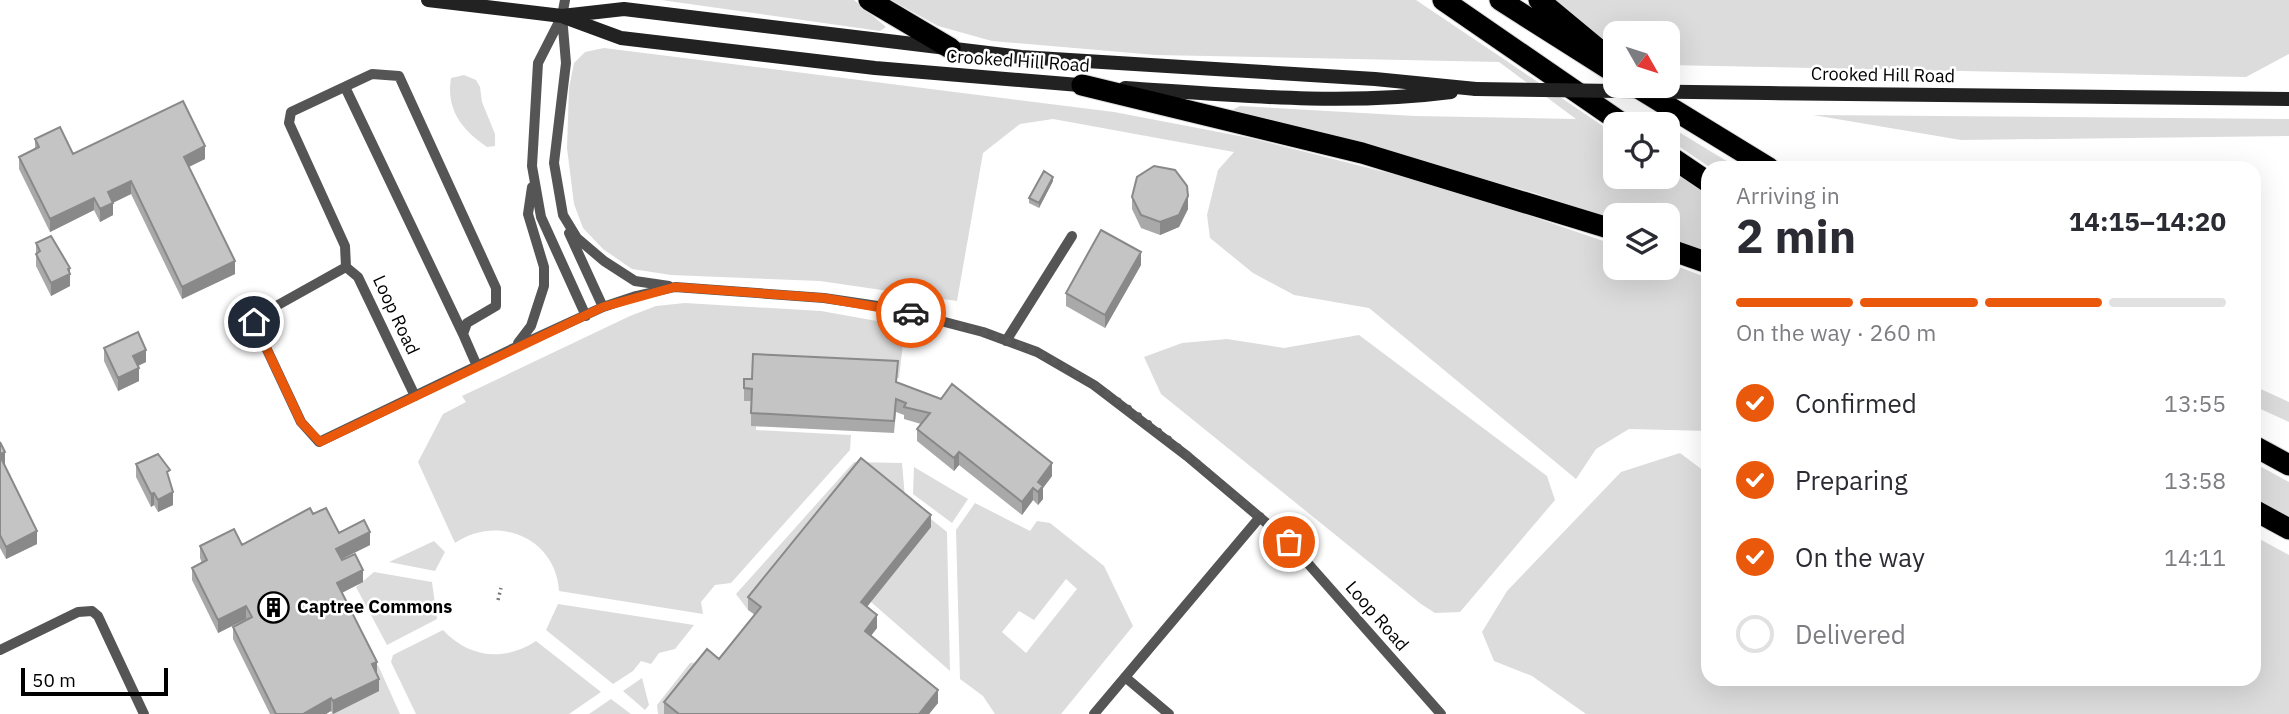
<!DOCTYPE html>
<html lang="en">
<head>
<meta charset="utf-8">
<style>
	:root { --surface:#fff; --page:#f2f2f3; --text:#2b2b33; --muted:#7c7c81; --line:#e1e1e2; --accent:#ea580c }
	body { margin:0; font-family:"IBM Plex Sans",sans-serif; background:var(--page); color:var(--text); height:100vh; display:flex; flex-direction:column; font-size:26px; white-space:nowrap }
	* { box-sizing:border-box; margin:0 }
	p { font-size:23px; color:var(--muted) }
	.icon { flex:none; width:38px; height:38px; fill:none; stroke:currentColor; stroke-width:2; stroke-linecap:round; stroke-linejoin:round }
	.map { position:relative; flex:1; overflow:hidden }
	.panel { position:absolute; left:1701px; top:161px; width:560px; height:525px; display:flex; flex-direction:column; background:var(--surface); border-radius:21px; box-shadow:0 7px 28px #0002 }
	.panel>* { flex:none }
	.needle { width:46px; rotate:129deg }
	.fabs { position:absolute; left:1603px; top:21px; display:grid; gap:14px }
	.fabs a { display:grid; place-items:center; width:77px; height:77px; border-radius:14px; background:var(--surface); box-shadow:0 7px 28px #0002; font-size:35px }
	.scale { position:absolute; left:21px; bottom:18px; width:147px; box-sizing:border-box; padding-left:7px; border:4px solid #000; border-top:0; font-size:19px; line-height:24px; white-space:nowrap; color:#000; -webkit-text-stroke:5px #fff; paint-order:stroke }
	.pin { position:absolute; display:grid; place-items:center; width:60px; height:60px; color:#fff; margin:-30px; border:4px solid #fff; border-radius:50%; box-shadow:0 2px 7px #0007 }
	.courier { position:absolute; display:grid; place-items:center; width:70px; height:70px; margin:-35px; border:5px solid #ea580c; border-radius:50%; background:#fff; color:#222; box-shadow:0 2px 9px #0007 }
	.overview em { font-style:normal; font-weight:700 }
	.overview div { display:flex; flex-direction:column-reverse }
	.overview { display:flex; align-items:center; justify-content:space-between; height:119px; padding:0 35px }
	h1 { font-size:46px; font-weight:700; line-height:52px }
	.bar { display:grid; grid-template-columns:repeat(4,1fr); gap:10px 7px; align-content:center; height:84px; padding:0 35px }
	.bar i { height:9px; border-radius:5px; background:var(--line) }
	.bar .on { background:var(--accent) }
	.bar p { grid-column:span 4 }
	ol { padding:0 35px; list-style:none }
	li { display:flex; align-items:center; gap:21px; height:77px }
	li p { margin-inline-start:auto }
	li .icon { padding:7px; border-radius:50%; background:var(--accent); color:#fff; stroke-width:4 }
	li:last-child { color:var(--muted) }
	li i { width:38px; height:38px; border:4px solid var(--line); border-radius:50% }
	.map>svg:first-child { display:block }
	.green { fill:#dcdcdc; fill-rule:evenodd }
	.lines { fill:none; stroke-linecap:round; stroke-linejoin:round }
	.motorway-casing { stroke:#dbdbdb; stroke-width:23 }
	.path { stroke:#777; stroke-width:3.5; stroke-dasharray:2 3.5; stroke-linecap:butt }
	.service { stroke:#555; stroke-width:10 }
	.secondary { stroke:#222; stroke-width:14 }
	.motorway { stroke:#000; stroke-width:21 }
	.secondary-bridge { stroke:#222; stroke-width:14 }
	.wall { fill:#a9a9a9 }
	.shaded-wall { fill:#898989 }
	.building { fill:#c4c4c4; stroke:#898989; stroke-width:2 }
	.done { stroke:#595959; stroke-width:7; stroke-dasharray:0 12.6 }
	.route { stroke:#ea580c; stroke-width:9 }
	.labels { text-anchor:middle; stroke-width:5; stroke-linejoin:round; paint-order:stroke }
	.street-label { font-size:18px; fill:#000; stroke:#fff }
	.poi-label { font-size:18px; font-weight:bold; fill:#000; stroke:#fff; text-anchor:start }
</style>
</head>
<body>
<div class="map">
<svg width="2289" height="714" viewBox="0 0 2289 714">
	<rect width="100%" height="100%" fill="#fff"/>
	<!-- green -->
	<path class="green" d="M661,0h193l32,27 -6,4z
		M891,0h525l199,134v43h53v-8l40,26v59l-40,-14v-25h-53v6l-80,-28 -305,-82 10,-5 175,10 161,3 -77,-57 -343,-7 -164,-14 -54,-15z
		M1556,0h733v54l-43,23 -578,-12v-32h-53v13l-33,-22z
		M604,48l510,64 136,26 202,51 163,56v23h53v-5l40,15v153l-79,-2 -33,20 -20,30 -207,-171 -75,-13 -41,-22 -43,-35 -3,-23 11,-45 16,-18 -181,-33 -33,5 -37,29 -26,148 -137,-20 -149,-6 -39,-6 -29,-20 -20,-21 -9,-24 -7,-56 2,-60 5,-25 11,-11z
		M464,75l12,5 4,7 2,15 13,32v12l-8,1c-26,-18 -41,-38 -36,-69z
		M1813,115l476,4v17l-328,4z
		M1668,126h1l69,42h-27l-43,-29z
		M685,303l136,8 84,15 -6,52 -142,-7 -1,59 95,5 -1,15 -119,133 -16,2 -14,17 2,12 -144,-23c-3,-53 -61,-77 -104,-48l-37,-81 25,-48 23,-12 -4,-6 168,-80 26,-10z
		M1359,335l188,141 8,24 -95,112 -25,1 -14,-9 -260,-210 -17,-37 38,-14 45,-4 57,9z
		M2254,386l35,16v20l-35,-16z
		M1680,453l28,21v205h546v-143l35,19v159h-703l-54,-38 -38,-15 -12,-29 25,-41 114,-119z
		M854,462l48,1 3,35 42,34 3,139 -79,-69 -11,-131 -112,139 -12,-16z
		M2254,463l35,19v35l-35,-19z
		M914,467l54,32 -16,24 -39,-29z
		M975,503l55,28 7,-10 13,2 54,43 29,60 -72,88h-66l-12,-18 -23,-17 -4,-149zM1066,579l11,10 -51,64 -24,-21 17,-21 15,9z
		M434,541l11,11 -10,19 -46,-9z
		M374,572l58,10 5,37 -50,26 -31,-58z
		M558,604l136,21 -19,24 -16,4 -8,11 -10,-3 -8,10 -20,13 -67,-54z
		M443,630c26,28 61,32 93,11l65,51 -32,22h-153l-25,-52 2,-7z
		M702,662l-38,52h-6l-1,-9 33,-42z
		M378,665l22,49h-71l49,-24 -8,-20z
		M642,678l7,27 -4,5 -22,-19z
		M611,699l20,15h-42z"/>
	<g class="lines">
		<defs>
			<path id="motorway" d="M869,0l81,48
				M1443,0l180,124
				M1500,0l115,73
				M1539,0l58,48
				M1082,85l280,68 253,77
				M1635,86l134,82
				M1668,155l40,27
				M1668,249l40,14
				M2254,446l35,19
				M2254,510l35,19"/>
		</defs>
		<!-- motorway casing -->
		<use href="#motorway" class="motorway-casing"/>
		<!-- path -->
		<path class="path" d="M498,600l3,-12"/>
		<!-- service -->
		<path class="service" d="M565,0l-3,16 4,47 -12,100 9,52 14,23 27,23 31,20 34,5
			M562,16l-24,47 -6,103 9,51 45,99
			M345,87l118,247
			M569,233l34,74
			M346,267l-1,-21 -56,-123 2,-11 81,-38 27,2 97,212v18l-29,17 -4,11 14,32
			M1006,341l66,-105
			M518,343l13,-17 13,-40v-19l-16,-53 4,-27
			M415,396l-57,-119 -12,-10 -77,43 -15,12 47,100 18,20 195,-94 89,-41 33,-11 39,-9 149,11 67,10 92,24 54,20 57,33 93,71 102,86 152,172
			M0,650l78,-38 14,-1 6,5 46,98
			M1125,677l44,37
			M1094,714l166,-197"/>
		<!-- secondary -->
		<path class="secondary" d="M428,0l134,16 62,-7 397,48 354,22 101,10
			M564,17l57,21 254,30 216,18
			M1125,88c107,7 219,18 326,4
			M1767,93l522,6"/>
		<!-- motorway -->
		<use href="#motorway" class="motorway"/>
		<!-- secondary-bridge -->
		<path class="secondary-bridge" d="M1476,89l291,4"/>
	</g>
	<!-- wall -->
	<path class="wall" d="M35,139l38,15 132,5 -16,8 46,107 -53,25 -51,-105 -18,9v12l-13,7 -6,-12 -44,22 -31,-63v-12l16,-8z
		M1053,181l-14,27 -10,-5v-5z
		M1132,197l56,12 -9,18 -19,8 -19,-7 -9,-19z
		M36,243l34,25v18l-19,10 -15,-30z
		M1141,265l-36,63 -39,-22v-13z
		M104,348l42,14 -8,4 1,15 -21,10 -14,-30z
		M744,379l153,3 155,94 -9,12v11l-5,6 -5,-5 -11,15 -63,-50 -5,6 -37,-30v-12l4,-5 -17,-5v-4l-8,-3 -2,21 -143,-7v-25h-7z
		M0,442l4,23 33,79 -31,15 -6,-11z
		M136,464l34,18 3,23 -15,7 -4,-7 -3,2 -15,-30z
		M313,514l26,19 31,12 -29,14 22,23 -21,11 35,81 2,17 -46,23 -2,-3 -5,3h-56l-37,-75v-12l14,-7 -1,-1 -28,14 -26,-53v-12l10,-5 -2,-5v-12l42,-1z
		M931,527l-64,80 10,21 -6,8 67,67 -9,11h-265v-12l55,-43 36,-44 -7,-5v-13z"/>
	<!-- shaded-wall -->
	<path class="shaded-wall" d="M205,146v13l-21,10v-12z
		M1053,177v4l-14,27v-5z
		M131,181v13l-23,11v-13z
		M1188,196v13l-9,18 -19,8v-13z
		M94,198v12l-44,22v-13z
		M113,203v12l-13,7v-13z
		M1141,252v13l-36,63v-13z
		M235,261v13l-53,25v-12z
		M70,268v18l-19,10v-13z
		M146,350v12l-13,6v-12z
		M139,368v13l-21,10v-13z
		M5,452v13l-5,2v-13z
		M959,452v13l-5,6v-13z
		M1052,463v13l-9,12v11l-5,6v-23z
		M1033,488v12l-11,15v-13z
		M173,492v13l-15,7v-12z
		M154,493v12l-3,2v-13z
		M931,515v12l-70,87v-12z
		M37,531v13l-31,15v-12z
		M370,532v13l-34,17v-13z
		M363,570v12l-26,13v-12z
		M246,606v13l-28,14v-13z
		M877,615v13l-12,15v-12z
		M377,662v13l-5,-11z
		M379,679v12l-46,23v-13z
		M938,690v13l-9,11h-10z
		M331,698v13l-5,3h-23z"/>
	<!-- building -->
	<path class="building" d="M183,101l22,45 -21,11 51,104 -53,26 -51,-106 -23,11 5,11 -13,6 -6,-11 -44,21 -31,-62 20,-10 -4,-8 25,-12 13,27z
		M1154,166l21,4 12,16 1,10 -9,19 -19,7 -19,-7 -9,-18 5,-20z
		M1044,171l9,6 -14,26 -10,-5z
		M1101,230l40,22 -36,63 -39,-22z
		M51,236l19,32 -2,1 2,5 -19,9 -15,-29 4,-3 -4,-8z
		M138,332l8,18 -13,6 6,12 -21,10 -14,-30z
		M753,354l145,7 -2,21 45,17 11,-15 100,79 -14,19 5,4 -5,6 -5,-4 -11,14 -63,-50 -5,6 -37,-29 13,-16 -26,-6 2,-4 -10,-4 -2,22 -143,-8 1,-24 -8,-1v-9h8z
		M0,442l5,10 -5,2z
		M158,454l12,16 -3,2 6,20 -15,8 -4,-7 -3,1 -15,-30z
		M0,456l37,75 -31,16 -6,-12z
		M861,458l70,57 -70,87 16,13 -12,16 73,59 -19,24h-240l-15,-12 43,-53 12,10 42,-52 -13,-10z
		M310,508l3,6 13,-6 13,25 25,-13 6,12 -34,17 6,11 13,-6 8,16 -26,13 40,79 -5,2 7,15 -46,22 -2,-3 -28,16h-27l-43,-87 19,-10 -6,-11 -28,14 -26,-52 15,-8 -7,-14 34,-17 8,16z"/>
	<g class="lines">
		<!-- done -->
		<path class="done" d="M911,313c43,12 87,21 127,40 94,46 172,122 251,189"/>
		<!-- route -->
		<path class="route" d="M254,322l47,100 19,20 283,-135 72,-20 149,11 87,15"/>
	</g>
	<!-- icons -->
	<defs>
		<symbol id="building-ring" viewBox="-11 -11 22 22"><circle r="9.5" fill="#fff" stroke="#000" stroke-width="1.5"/><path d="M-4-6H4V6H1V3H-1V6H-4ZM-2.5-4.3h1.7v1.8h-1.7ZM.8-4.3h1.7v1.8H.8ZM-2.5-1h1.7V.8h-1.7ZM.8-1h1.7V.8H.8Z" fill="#000"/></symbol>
	</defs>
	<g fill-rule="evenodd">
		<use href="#building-ring" x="256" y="590" width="35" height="35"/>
	</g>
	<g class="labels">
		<!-- street labels -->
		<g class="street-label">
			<text transform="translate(1018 61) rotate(4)" y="6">Crooked Hill Road</text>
			<text transform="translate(1883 75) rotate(1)" y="6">Crooked Hill Road</text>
			<text transform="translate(396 315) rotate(65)" y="6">Loop Road</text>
			<text transform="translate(1377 616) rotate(49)" y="6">Loop Road</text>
		</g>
		<!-- poi labels -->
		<g class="poi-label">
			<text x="297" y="613">Captree Commons</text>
		</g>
	</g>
</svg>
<div class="fabs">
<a><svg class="needle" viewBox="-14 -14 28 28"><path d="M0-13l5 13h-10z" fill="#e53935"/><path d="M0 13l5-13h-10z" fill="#7c7c81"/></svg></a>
<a><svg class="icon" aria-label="locate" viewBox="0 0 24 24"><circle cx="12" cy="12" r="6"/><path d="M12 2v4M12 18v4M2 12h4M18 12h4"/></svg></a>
<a><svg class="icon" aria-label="layers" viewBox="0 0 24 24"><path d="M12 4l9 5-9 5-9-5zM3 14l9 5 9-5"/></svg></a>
</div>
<div class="scale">50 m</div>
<div class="pin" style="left:1289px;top:542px;background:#ea580c"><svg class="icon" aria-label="bag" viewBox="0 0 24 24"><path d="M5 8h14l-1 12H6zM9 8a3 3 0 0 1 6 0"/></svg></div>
<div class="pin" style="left:254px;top:322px;background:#1f2937"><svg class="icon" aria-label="home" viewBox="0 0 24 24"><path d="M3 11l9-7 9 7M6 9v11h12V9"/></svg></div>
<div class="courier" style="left:911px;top:313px"><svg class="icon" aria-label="car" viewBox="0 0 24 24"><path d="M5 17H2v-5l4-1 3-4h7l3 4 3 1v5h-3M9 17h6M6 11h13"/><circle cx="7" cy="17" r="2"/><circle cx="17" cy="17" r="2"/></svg></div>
<section class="panel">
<div class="overview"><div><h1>2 min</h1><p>Arriving in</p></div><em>14:15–14:20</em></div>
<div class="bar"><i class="on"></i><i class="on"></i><i class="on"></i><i></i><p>On the way · 260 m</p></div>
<ol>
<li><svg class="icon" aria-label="check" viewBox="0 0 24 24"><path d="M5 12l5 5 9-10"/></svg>Confirmed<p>13:55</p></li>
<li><svg class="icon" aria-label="check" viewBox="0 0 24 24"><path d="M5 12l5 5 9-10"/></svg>Preparing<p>13:58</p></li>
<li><svg class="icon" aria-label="check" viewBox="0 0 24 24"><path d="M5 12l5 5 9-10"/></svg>On the way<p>14:11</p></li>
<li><i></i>Delivered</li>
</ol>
</section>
</div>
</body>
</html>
